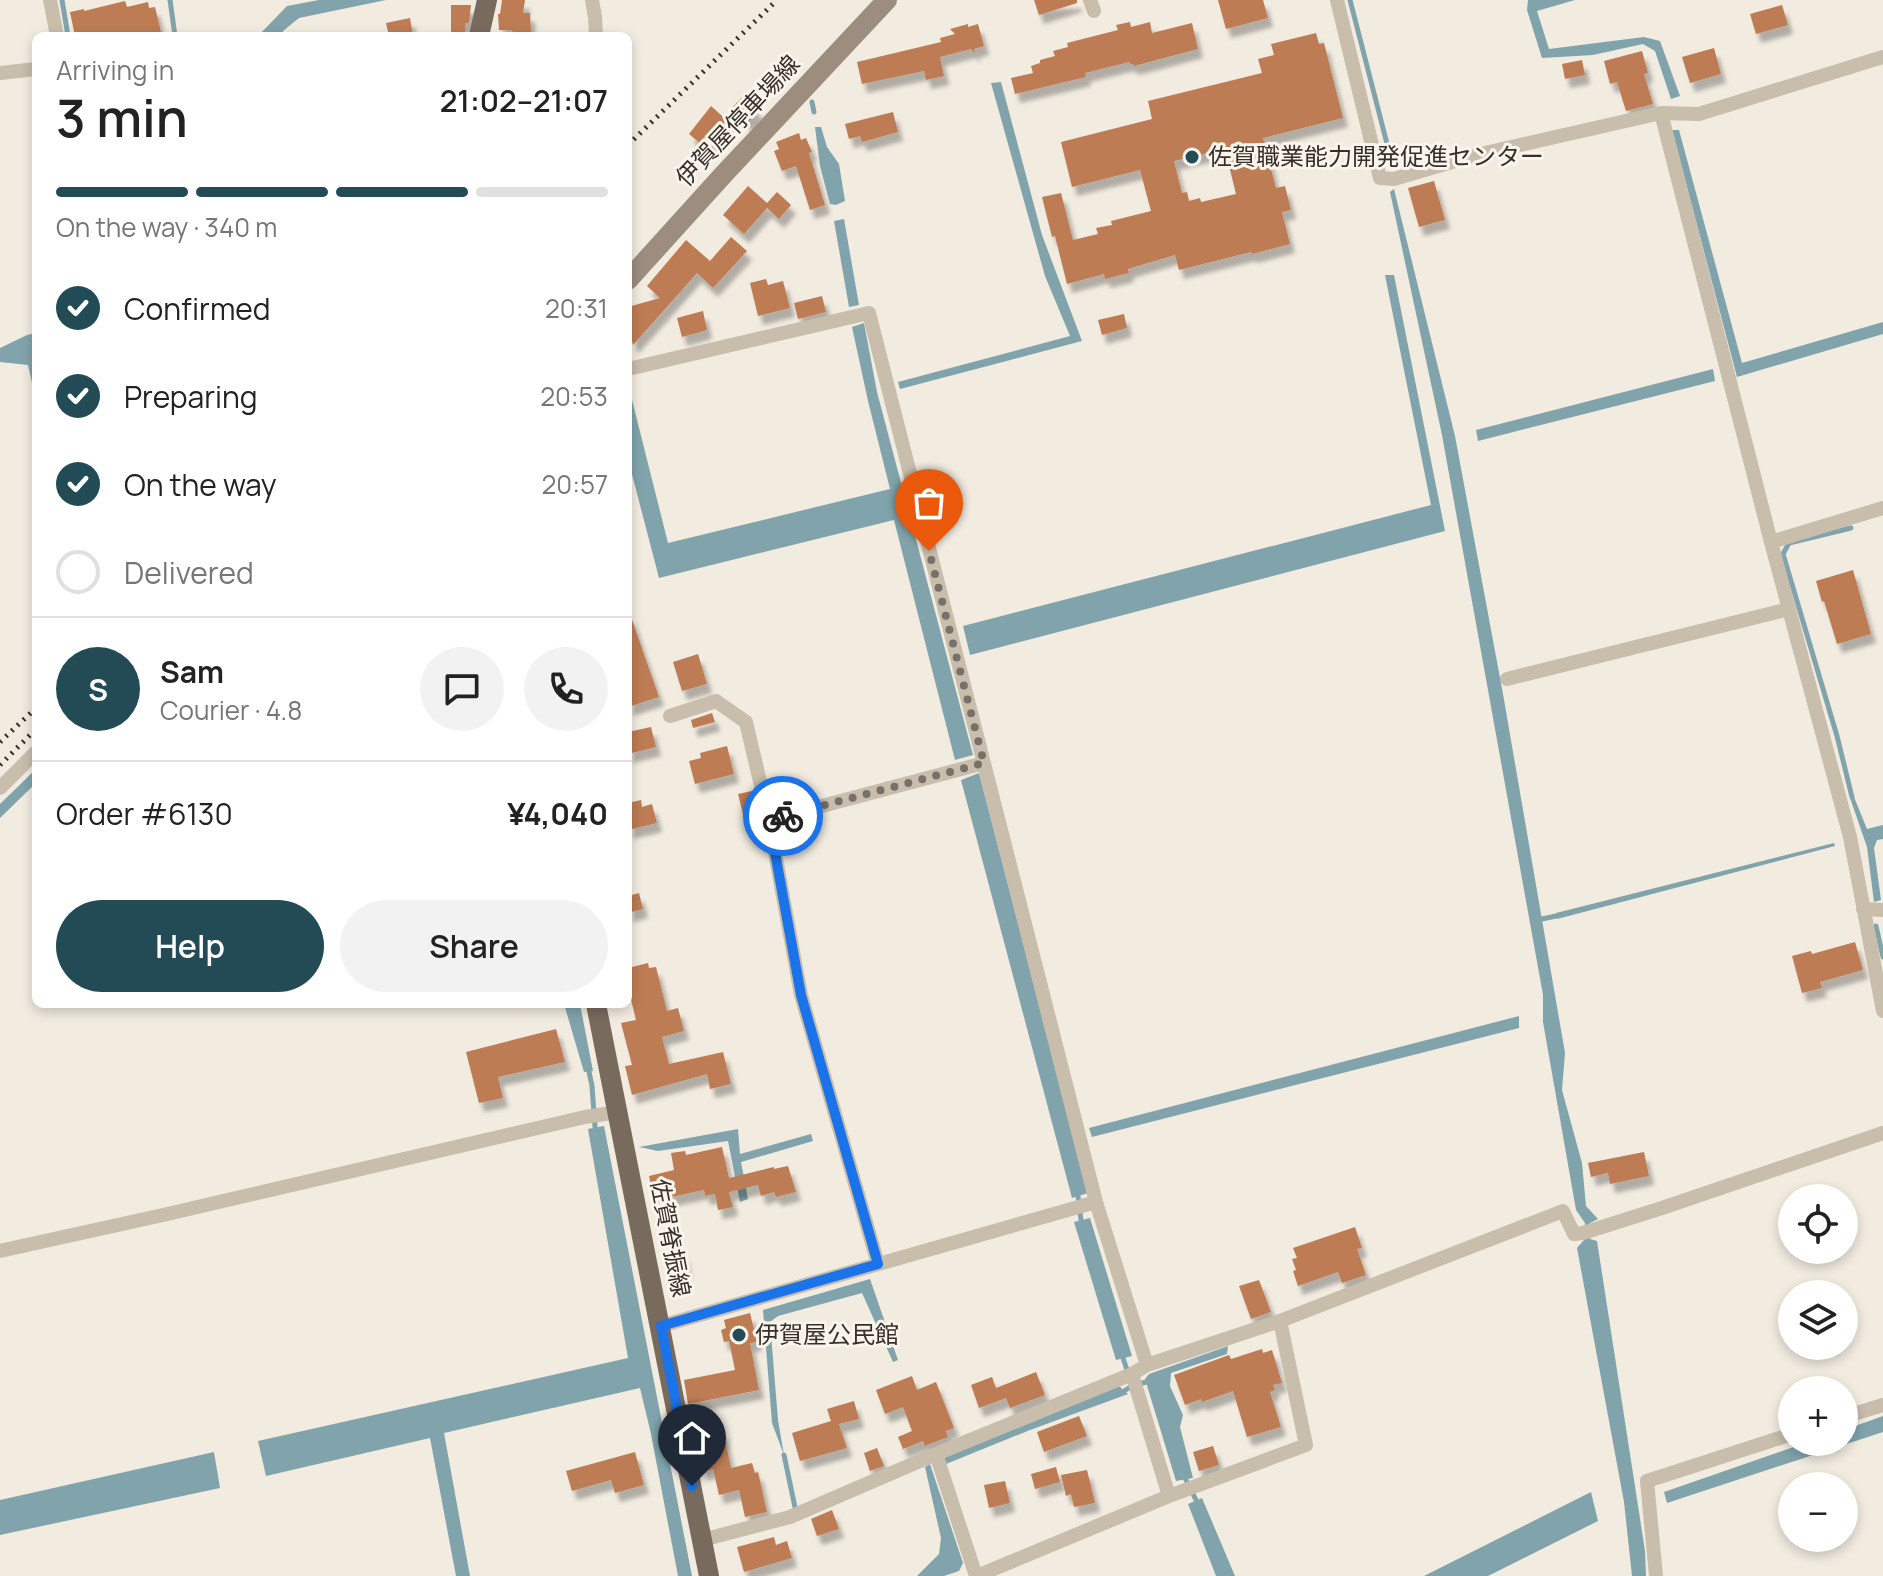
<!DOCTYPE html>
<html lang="en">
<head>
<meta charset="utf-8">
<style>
	:root { --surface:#fff; --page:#f2f2f2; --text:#222; --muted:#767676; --line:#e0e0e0; --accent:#234b56 }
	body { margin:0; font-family:Manrope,"Noto Sans JP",sans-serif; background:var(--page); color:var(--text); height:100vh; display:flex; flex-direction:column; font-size:30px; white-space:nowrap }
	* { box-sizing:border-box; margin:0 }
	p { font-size:26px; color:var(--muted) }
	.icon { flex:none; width:44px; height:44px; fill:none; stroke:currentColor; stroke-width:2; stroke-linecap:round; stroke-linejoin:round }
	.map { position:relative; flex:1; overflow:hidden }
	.panel { position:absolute; left:32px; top:32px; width:600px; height:976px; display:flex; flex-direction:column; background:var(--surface); border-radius:12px; box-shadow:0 4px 12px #0003 }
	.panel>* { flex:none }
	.controls { position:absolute; left:1778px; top:1184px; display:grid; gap:16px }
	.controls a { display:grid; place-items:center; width:80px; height:80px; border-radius:50%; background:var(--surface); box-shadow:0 4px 12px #0003; font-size:40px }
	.pin { position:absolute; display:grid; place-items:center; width:68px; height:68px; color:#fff; margin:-82px -34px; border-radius:50% 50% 50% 0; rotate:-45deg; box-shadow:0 0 8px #0007 }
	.pin .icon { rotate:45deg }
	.courier { position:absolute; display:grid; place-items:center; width:80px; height:80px; margin:-40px; border:6px solid #1a73e8; border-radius:50%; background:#fff; color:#222; box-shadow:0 2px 10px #0007 }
	.headline em { font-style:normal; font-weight:600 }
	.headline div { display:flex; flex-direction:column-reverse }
	.headline { display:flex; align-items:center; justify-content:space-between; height:136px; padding:0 24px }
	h1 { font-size:52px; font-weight:600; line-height:60px }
	.bar { display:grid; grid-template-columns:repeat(4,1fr); gap:12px 8px; align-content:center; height:96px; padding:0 24px }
	.bar i { height:10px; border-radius:6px; background:var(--line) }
	.bar .active { background:var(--accent) }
	.bar p { grid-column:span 4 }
	.line { display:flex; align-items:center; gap:20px; padding:0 24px; border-top:2px solid var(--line) }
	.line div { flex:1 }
	.round { display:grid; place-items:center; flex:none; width:84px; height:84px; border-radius:42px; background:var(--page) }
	ol { padding:0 24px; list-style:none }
	li { display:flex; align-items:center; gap:24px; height:88px }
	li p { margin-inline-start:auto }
	li .icon { padding:8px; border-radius:50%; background:var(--accent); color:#fff; stroke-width:4 }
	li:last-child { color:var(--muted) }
	li i { width:44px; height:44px; border:4px solid var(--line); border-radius:50% }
	.cta { display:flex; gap:16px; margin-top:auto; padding:16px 24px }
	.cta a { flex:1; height:92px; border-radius:48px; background:var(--accent); color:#fff; font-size:32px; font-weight:600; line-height:92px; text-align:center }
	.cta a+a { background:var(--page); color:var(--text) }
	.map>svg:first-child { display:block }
	.water { fill:#81a4ac }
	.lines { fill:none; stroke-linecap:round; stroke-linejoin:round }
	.stream { stroke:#81a4ac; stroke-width:5 }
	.building { fill:#bd7b52; fill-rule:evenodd; filter:url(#shadow) }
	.minor { stroke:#c9bdac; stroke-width:14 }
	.secondary { stroke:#9c8d7e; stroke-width:20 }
	.primary { stroke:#786a5d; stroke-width:20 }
	.rail { stroke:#37302a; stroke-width:5; stroke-dasharray:2 6; stroke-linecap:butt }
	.done { stroke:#78716a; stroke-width:8; stroke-dasharray:0 14.4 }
	.route { stroke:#1a73e8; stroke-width:10 }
	.poi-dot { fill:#234b56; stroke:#f9f5ec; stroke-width:3 }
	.labels { text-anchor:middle; stroke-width:6; stroke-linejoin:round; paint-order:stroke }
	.street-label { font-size:24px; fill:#37302a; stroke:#f9f5ec }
	.poi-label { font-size:24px; fill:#37302a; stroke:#f9f5ec; text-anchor:start }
</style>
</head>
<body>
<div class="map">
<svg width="1883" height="1576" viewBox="0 0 1883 1576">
	<defs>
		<filter id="shadow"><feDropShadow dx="5" dy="9" stdDeviation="2" flood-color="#0004"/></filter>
	</defs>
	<rect width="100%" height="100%" fill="#f1ebe0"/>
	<!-- water -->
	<path class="water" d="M319,0h67l-87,18 -16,13 1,5h-26l29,-30z
		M1528,0h47l-38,11 12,38 95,-12 16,4 20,55 -9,3 -16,-48 -12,-7 -50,11 -51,3 -15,-48z
		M1001,82l41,153 40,106 -182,48 -2,-7 172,-46 -25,-60 -54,-193z
		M815,127h6l6,20 12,17 6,37 -9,4 -6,-1 -10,-38z
		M1672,130h7l63,233 141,-41v12l-146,43z
		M1394,189l61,247 48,258 62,359 -3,37 20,73 4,43 12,13 -8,4v16l7,2 48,310 1,25h-14l-8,-74 -47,-254 7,-8 1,-17 -9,-13 -33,-188v-27l-101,-560 -52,-243z
		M844,219l15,86 -10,2 -15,-86z
		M1385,275h9l51,256 -475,124 -7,-29 468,-121z
		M864,323l13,69 96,363 -18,5 -61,-240 -235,58 -31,-119v-75l40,159 222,-54 -22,-88 -16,-74z
		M36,333v68l-8,-36 -28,-3v-14l27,-13z
		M1713,369l2,12 -237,60 -2,-11z
		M36,769v14l-36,35v-14z
		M979,773l109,420 -16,5 -111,-418z
		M1854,797l13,32 16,-4v14l-6,1 -3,8 7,52 -7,2 -7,-55 -17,-49z
		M1834,843l1,3 -278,73 -1,-6z
		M564,1004h16l13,67 -9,1z
		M1519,1016v12l-427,109 -3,-9z
		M604,1126l88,450h-14l-27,-142 -11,-46 -196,45 26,143h-14l-26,-138 -164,38 -8,-35 370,-83 -40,-229z
		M738,1129l2,25 71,-20 2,7 -72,21 7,37 -8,3 -12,-61 -70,10 -19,-4z
		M1090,1218l42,138 -16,4 -42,-138z
		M870,1279l28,81 -5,2 -31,-69 -84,23 -8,6 8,98 6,35 -12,-32 -9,-113z
		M1228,1346l-1,8 -56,19 -1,13 13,29 -3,12 13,51 -17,3 -31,-102 4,-5z
		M1119,1386l9,8 -98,36 -84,34 -2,-8z
		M1883,1416v16l-216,71 -3,-11 144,-50h36v-12z
		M214,1452l6,36 -220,47v-35z
		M930,1464l33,99 -4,8 -15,5h-27l22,-22 2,-16 -16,-71z
		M1591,1492l7,29 -110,55h-64z
		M1202,1498l33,78h-19l-28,-72z"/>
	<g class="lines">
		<!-- stream -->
		<path class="stream" d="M62,0l6,36
			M170,0l5,36
			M1350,0l43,167
			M812,102l2,10
			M1851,528l-62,15 -6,11 54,182 15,61
			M1542,919l14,-3
			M1876,926l7,31
			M588,1067l4,19 3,41
			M1078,1196l3,24
			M1123,1358l5,15
			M1124,1391l8,-5 14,-4
			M784,1455l12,57
			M1186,1480l10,20"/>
	</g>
	<!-- building -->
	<path class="building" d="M502,0h23l-2,13h7l1,20 -18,1 -1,-4h-13l-1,-16h2z
		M1034,0h43v3l-38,12z
		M1218,0h45l5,18 -42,11z
		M125,1l2,6 21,-5 1,6 6,-1 7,29h-87l-5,-24 14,-3v2z
		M451,5h20l-2,18h-4v13h-14z
		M1782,5l6,20 -32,9 -6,-20z
		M410,18l3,18h-24l-3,-13z
		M1130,22l1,5 19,-5 2,11 40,-10 6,26 -64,17 -1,-2h-3l-1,-2 -44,11 1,4 -71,17 -4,-16 22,-5 -2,-7 9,-3v-3l15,-4 -2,-5 15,-4 -1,-4 51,-13 -2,-5z
		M968,24v3l10,-3 6,22 -10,3 2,5 -5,-5 -31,8 4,19 -18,4 -2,-9 -62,13 -5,-22 84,-20 -1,-4 15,-4 -5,-5z
		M1316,33l3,11 5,-1 19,75 -80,20 13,50 9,-2 6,24 -9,2 8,32 -38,10 -1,-2 -72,18 -4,-15 -47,14 1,4 -24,6 -1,-5 -37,10 -12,-48 -3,1 -10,-40 19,-4 12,47 25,-6 -2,-6 16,-3 -1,-4 40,-10 -11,-41 -68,17 -11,-45 91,-23 -4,-18 114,-28 -4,-14 16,-4 -3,-11zM1225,149l11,45 -35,8 -1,-4 -11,3 -2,-9 -5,1 -8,-32z
		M1714,48l7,26 -31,9 -8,-26z
		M1642,51l6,22 -4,1 9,30 -27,7 -9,-29 -7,2 -6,-23z
		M1582,60l3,15 -20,4 -3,-15z
		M743,96l16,15 -11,12 -17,-14z
		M711,106l20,18 -24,25 -18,-15z
		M893,112l5,20 -36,10 -2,-6 -11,3 -4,-15z
		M799,133l2,7 5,-2 6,14 -3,1 16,52 -15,5 -14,-44 -14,5 -8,-20 5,-2 -3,-7z
		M1434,181l11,39 -26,7 -11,-39z
		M748,186l19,17 10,-11 14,13 -12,14 -12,-11 -23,26 -21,-19z
		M731,237l16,14 -34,37 -16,-15 -64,72 -5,-19v-19l32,-9 -13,-12 39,-46 24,21z
		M766,279l2,6 15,-4 7,27 -32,8 -8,-33z
		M822,296l4,16 -28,7 -4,-16z
		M703,311l4,19 -25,7 -5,-19z
		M1124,314l3,14 -25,7 -4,-15z
		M1853,570l18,64 -34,10 -13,-43 -2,1 -6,-21z
		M630,614l29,83 -31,10v-92z
		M698,654l9,30 -25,7 -9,-29z
		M712,713l3,9 -22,6 -2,-8z
		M651,727l5,20 -28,7v-22z
		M727,746l7,28 -39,10 -6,-23 12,-3 -1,-5z
		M752,791l6,24 -14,3 -6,-24z
		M641,800l1,7 10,-3 5,19 -29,7v-27z
		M639,893l4,16 -15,4v-17z
		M1855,942l8,28 -43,12 2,6 -20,5 -10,-37 19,-5 1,3z
		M648,963l1,5 7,-1 11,44 11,-3 6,23 -22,6 7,27 54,-12 8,32 -21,5 -3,-15 -75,21 -7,-29 7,-1 -11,-42 15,-3 -8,-33v-19z
		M556,1029l9,33 -67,15 5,21 -24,5 -13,-51z
		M722,1147l7,31 45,-11v2l14,-3 8,26 -20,5 -2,-5 -13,4 -3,-11 -29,7 4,15 -15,3 -3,-16 -10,2 -1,-6 -33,7 -1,-6 -17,4 -4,-19 25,-6 -3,-17 14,-2 1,4z
		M1644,1152l5,24 -39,8 -2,-11 -17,4 -3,-14z
		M1355,1227l7,21 -5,1 9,26 -24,8 -4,-11 -40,14 -5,-15 3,-1 -4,-11 5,-1 -4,-10z
		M683,1253l4,15 -18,4 -4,-15z
		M1259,1280l12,32 -20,7 -12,-33z
		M750,1313l7,29 -7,1 9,47 -71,14 -4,-24 51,-10 -6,-29 -5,1 -3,-12 5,-2 -2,-8z
		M1262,1349l1,4 9,-3 10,33 -9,2 2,5 -5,2 11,35 -34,10 -14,-46 -31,11 -1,-3 -16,6 -11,-30 55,-20 2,4z
		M1036,1372l9,23 -35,13 -4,-10 -27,10 -8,-23 21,-8 4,11z
		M912,1376l5,14 19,-8 18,46 -8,3 2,6 -23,9 -2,-5 -20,8 -5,-12 14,-6 -9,-24 -18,7 -9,-24z
		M854,1401l5,18 -20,5 8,24 -47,13 -8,-28 39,-12 -4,-12z
		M1079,1416l8,20 -43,16 -7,-20z
		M715,1426l1,6 7,-2 8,38 21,-5 3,10 3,-1 9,40 -22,5 -6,-27 -20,5 -6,-26 -11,3 -6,-28h4l-3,-14z
		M1213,1446l6,19 -20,6 -6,-19z
		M877,1448l7,18 -14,5 -6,-18z
		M635,1452l9,33 -29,8 -4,-13 -39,11 -6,-20z
		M1056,1467l4,15 -25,7 -4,-15z
		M1087,1470l8,33 -21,4 -3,-13 -5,2 -5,-21z
		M1005,1481l5,22 -21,5 -5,-23z
		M832,1510l7,19 -22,7 -6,-17z
		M774,1537l2,8 11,-4 5,17 -48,14 -7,-25z"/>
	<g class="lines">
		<!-- minor -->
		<path class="minor" d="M50,0l7,36
			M592,0l3,17 1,19
			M1090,0l4,11
			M1337,0l43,178 14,1 78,-23 189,-43 38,1 184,-57
			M0,73l36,-4
			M1661,113l110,429 79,295 33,174
			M628,369l241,-56 227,889 51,163
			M1771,542l112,-34
			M1507,679l282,-70
			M670,716l46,-15 30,21 23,98 32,175 77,269
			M0,788l36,-36
			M769,820l215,-57
			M1863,909l20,1
			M0,1251l163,-36 422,-98 33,-5
			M661,1326l435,-124
			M1132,1374l37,122
			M1844,1417l39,-12
			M936,1454l40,122
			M702,1540l88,-23 146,-63 196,-80 15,-9 133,-44 283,-110 11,23 9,-1 79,-25 221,-75
			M977,1576l192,-80 137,-51 -26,-124
			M1656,1576l-9,-95 145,-47"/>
		<!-- secondary -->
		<path class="secondary" d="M628,280l95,-105 164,-175"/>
		<!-- primary -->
		<path class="primary" d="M479,36l8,-36
			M596,1004l113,572"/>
		<!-- rail -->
		<path class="rail" d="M628,145l149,-145
			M0,742l36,-34
			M0,765l36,-36"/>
	</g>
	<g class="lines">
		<!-- done -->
		<path class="done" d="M783,816l201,-53 -55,-212"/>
		<!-- route -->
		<path class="route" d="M692,1486l-31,-160 217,-62 -77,-269 -32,-175 14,-4"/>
	</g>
	<!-- markers -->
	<g class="poi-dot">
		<circle cx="1192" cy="157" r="8"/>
		<circle cx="739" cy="1335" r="8"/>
	</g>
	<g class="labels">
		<!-- street labels -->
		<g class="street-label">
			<text transform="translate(738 121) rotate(-47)" y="8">伊賀屋停車場線</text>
			<text transform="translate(670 1238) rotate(79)" y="8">佐賀脊振線</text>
		</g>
		<!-- poi labels -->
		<g class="poi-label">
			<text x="1208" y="165">佐賀職業能力開発促進センター</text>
			<text x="755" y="1343">伊賀屋公民館</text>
		</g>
	</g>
</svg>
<div class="controls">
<a><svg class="icon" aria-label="locate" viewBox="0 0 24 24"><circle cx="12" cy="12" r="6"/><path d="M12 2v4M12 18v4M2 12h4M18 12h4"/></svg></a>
<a><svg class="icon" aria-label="layers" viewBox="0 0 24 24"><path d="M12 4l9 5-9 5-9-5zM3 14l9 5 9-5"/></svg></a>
<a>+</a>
<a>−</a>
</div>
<div class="pin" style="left:929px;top:551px;background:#ea580c"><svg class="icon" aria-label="bag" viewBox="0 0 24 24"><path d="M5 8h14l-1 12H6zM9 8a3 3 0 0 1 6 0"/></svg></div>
<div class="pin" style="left:692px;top:1486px;background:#1f2937"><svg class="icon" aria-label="home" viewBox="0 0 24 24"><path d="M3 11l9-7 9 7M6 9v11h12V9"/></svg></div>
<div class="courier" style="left:783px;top:816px"><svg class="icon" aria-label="bike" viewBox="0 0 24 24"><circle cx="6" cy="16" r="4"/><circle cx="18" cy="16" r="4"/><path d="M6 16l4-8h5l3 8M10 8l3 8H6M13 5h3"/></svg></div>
<section class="panel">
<div class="headline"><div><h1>3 min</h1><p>Arriving in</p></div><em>21:02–21:07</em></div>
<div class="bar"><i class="active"></i><i class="active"></i><i class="active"></i><i></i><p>On the way · 340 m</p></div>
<ol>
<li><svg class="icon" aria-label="check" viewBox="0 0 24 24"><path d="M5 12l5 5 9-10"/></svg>Confirmed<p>20:31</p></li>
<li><svg class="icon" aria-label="check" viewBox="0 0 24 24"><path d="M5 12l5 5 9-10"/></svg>Preparing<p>20:53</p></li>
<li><svg class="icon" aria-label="check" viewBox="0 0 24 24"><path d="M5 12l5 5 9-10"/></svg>On the way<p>20:57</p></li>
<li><i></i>Delivered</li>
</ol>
<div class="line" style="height:144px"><b class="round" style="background:var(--accent);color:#fff">S</b><div><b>Sam</b><p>Courier · 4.8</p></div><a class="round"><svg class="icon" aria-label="chat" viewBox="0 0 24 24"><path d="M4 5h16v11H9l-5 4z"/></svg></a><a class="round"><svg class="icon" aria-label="phone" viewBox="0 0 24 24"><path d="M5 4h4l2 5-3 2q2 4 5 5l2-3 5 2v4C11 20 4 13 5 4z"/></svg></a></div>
<div class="line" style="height:104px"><div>Order #6130</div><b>¥4,040</b></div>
<div class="cta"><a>Help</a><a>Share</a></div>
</section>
</div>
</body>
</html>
